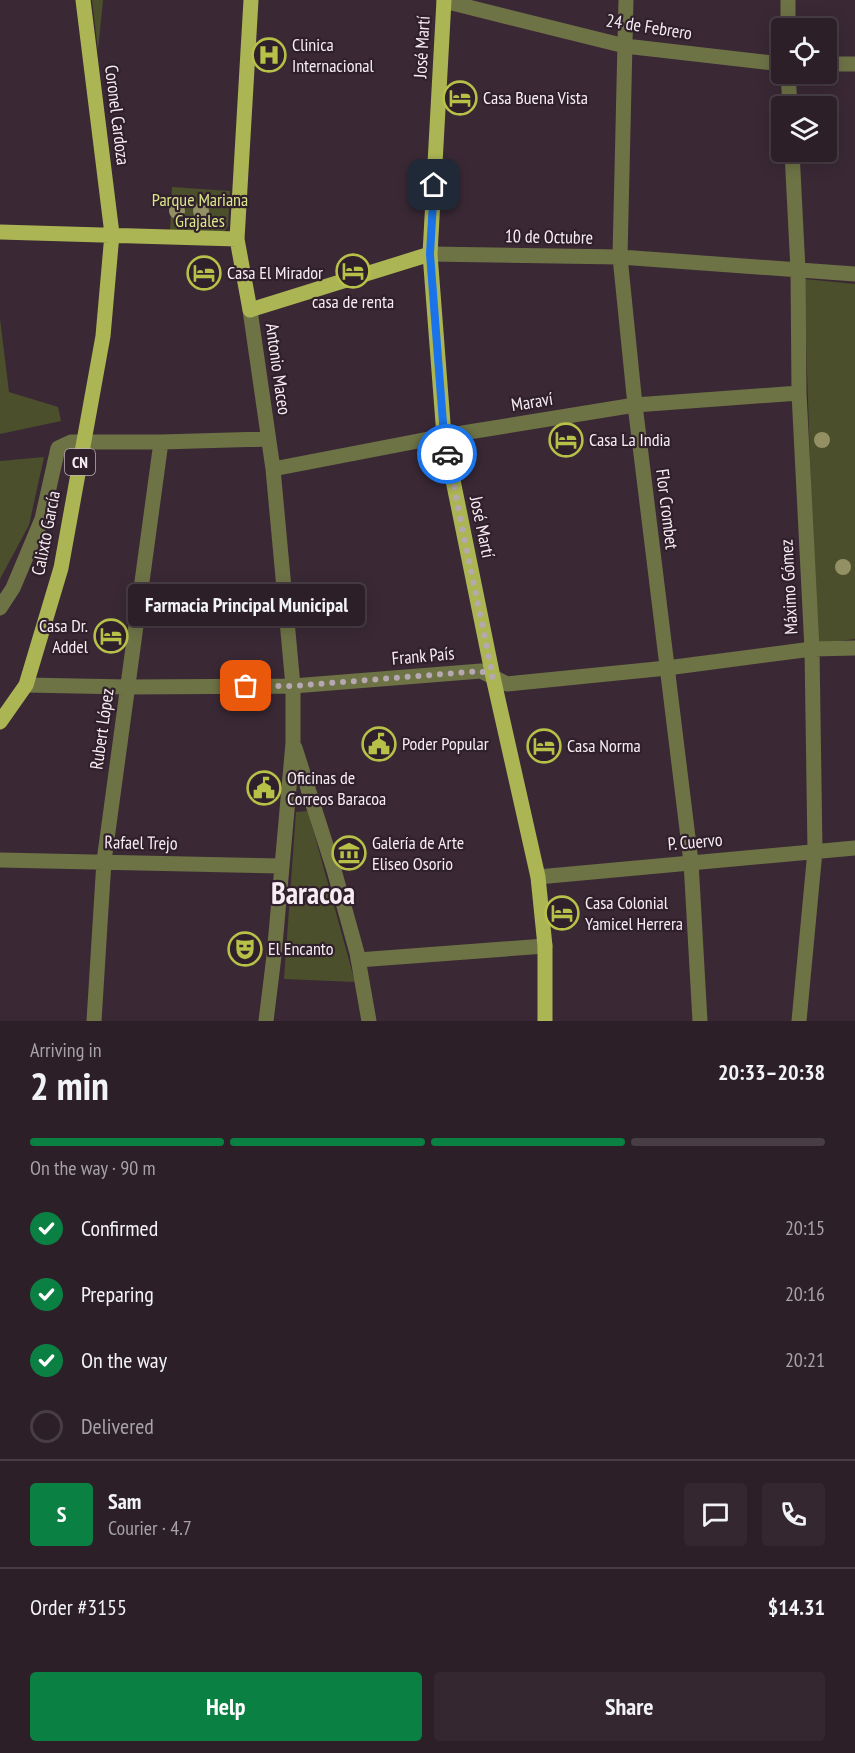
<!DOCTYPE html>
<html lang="en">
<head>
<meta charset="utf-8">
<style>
	:root { --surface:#2c1f28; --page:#342730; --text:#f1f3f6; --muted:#a6a2a8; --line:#483d45; --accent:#0b8043 }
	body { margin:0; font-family:"PT Sans Narrow",sans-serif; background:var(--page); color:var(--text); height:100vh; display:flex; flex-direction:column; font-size:22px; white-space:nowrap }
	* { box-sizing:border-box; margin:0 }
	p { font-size:20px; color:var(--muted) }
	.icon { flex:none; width:33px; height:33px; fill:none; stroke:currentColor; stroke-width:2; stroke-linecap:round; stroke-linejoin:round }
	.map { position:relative; height:1021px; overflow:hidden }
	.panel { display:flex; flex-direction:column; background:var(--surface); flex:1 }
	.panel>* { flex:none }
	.controls { position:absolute; left:771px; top:18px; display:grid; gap:12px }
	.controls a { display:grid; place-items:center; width:66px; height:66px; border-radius:6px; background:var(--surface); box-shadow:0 3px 15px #0003,0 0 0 2px var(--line); font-size:30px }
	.pin { position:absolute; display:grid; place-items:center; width:51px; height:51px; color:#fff; margin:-26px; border-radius:12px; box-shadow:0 3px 9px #0006 }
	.courier { position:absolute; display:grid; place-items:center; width:60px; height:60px; margin:-30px; border:4px solid #1a73e8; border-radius:50%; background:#fff; color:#222; box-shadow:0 2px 8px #0007 }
	.bubble { position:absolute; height:42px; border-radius:6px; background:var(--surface); box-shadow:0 3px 15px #0003,0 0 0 2px var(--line); font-size:20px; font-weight:700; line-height:42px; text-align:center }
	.headline em { font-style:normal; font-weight:700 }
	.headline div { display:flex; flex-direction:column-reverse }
	.headline { display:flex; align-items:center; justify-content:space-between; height:102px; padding:0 30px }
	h1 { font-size:39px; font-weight:700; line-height:45px }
	.bar { display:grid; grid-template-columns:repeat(4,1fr); gap:9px 6px; align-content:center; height:72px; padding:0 30px }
	.bar i { height:8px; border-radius:4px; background:var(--line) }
	.bar .active { background:var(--accent) }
	.bar p { grid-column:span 4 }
	.line { display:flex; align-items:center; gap:15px; padding:0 30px; border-top:2px solid var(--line) }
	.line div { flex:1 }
	.round { display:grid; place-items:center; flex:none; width:63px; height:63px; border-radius:6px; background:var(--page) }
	ol { padding:0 30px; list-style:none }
	li { display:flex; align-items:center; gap:18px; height:66px }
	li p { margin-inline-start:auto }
	li .icon { padding:6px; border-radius:50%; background:var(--accent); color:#fff; stroke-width:4 }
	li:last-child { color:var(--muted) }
	li i { width:33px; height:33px; border:3px solid var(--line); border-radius:50% }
	.action { display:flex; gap:12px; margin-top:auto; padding:12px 30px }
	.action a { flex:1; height:69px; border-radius:6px; background:var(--accent); color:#fff; font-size:24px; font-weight:700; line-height:69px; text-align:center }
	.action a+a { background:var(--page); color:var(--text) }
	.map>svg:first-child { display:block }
	.green { fill:#4b4f2b }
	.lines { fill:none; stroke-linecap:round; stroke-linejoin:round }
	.minor { stroke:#6e7346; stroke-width:15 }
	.major { stroke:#acb553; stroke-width:15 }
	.tree { fill:#939064 }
	.done { stroke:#b6a8b0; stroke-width:6; stroke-dasharray:0 10.8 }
	.route { stroke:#1a73e8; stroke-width:8 }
	.labels { text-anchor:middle; stroke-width:4.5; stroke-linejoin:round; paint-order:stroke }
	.shield { fill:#30202b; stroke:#bcafb7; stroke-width:1.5 }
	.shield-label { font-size:16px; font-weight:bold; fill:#f8ecf3 }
	.street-label { font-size:18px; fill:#f8ecf3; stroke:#30202b }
	.poi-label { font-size:18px; fill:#f8ecf3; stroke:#30202b; text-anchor:start }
	.park-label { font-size:18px; fill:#dbe58a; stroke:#30202b }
	.town-label { font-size:30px; font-weight:bold; fill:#f8ecf3; stroke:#30202b }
</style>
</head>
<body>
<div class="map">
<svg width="855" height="1021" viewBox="0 0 855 1021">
	<rect width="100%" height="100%" fill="#3a2935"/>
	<!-- green -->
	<path class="green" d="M92,0h11l-5,50z
		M172,187l58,4 -2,35 -5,7 -53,-3z
		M804,279l51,5v355l-39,5z
		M0,319l9,73 49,15 3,14 -61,13z
		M44,457l-15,68 -29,54v-118z
		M308,811l47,171 -71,-3 12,-167z"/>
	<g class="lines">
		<!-- minor -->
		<path class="minor" d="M626,0l-6,257 15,148 56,457 9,159
			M444,1l181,45 157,18
			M788,28v-28
			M826,64h29
			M788,74l2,32
			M792,152l6,118 1,123 13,256 3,202 -16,170
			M430,254l190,3 235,17
			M250,310l23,159 20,217v57l-19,213 -8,65
			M273,469l171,-33 191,-31 164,-12
			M0,608l13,-20 29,-69 16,-71 13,-6h90l107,-3
			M26,685l101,2 166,-1 188,-15 26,13 160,-16 145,-19 43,-1
			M295,748l39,122 23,83 12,68
			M0,860l282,6
			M538,877l317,-29
			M358,960l187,-14
			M94,1021l10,-160 57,-419"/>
		<!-- major -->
		<path class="major" d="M251,0l-14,239 13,71 180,-56
			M444,0l-14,254 14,182 49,241 45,200 7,69v75
			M0,232l237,7
			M0,722l26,-37 35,-117 42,-232 9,-102 -29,-234"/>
	</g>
	<!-- trees -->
	<g class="tree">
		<circle cx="177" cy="211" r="8"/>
		<circle cx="201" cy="211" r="8"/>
		<circle cx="822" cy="440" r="8"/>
		<circle cx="843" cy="567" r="8"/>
	</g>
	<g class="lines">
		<!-- done -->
		<path class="done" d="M246,686h47l188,-15 12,6 -46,-223"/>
		<!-- route -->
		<path class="route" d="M434,185l-4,69 14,182 3,18"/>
	</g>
	<!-- icons -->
	<defs>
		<symbol id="hospital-ring" viewBox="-11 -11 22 22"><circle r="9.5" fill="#30202b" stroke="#b7c148" stroke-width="1.5"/><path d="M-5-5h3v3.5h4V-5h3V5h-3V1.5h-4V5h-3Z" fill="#b7c148"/></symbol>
		<symbol id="hotel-ring" viewBox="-11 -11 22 22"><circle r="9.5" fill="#30202b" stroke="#b7c148" stroke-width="1.5"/><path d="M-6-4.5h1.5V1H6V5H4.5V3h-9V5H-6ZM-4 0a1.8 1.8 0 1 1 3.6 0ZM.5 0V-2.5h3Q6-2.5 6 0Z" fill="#b7c148"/></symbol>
		<symbol id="civic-ring" viewBox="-11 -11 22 22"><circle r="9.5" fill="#30202b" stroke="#b7c148" stroke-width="1.5"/><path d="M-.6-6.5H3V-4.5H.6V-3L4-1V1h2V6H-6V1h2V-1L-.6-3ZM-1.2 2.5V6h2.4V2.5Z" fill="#b7c148"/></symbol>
		<symbol id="museum-ring" viewBox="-11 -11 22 22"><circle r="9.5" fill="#30202b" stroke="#b7c148" stroke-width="1.5"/><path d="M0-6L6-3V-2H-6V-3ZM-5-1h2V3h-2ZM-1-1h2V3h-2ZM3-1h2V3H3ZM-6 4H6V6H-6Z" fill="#b7c148"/></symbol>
		<symbol id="theatre-ring" viewBox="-11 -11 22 22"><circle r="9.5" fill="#30202b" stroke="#b7c148" stroke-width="1.5"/><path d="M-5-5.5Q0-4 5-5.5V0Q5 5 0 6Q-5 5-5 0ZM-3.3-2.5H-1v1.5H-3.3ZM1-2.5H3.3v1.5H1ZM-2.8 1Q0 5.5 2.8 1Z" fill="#b7c148"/></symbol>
	</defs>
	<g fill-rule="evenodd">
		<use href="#hospital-ring" x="250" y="36" width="38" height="38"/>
		<use href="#hotel-ring" x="441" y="79" width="38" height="38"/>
		<use href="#hotel-ring" x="334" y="252" width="38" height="38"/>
		<use href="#hotel-ring" x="185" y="254" width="38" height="38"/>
		<use href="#hotel-ring" x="547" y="421" width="38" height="38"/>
		<use href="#hotel-ring" x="92" y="617" width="38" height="38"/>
		<use href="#civic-ring" x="360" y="725" width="38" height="38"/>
		<use href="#hotel-ring" x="525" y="727" width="38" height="38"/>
		<use href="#civic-ring" x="245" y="769" width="38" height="38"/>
		<use href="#museum-ring" x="330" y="834" width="38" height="38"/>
		<use href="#hotel-ring" x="543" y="894" width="38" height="38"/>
		<use href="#theatre-ring" x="226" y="930" width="38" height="38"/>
	</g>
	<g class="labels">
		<!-- shield labels -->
		<rect class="shield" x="65" y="449" width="30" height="26" rx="4.5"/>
		<g class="shield-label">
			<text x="80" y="468">CN</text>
		</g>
		<!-- street labels -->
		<g class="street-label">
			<text transform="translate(649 27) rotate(9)" y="6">24 de Febrero</text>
			<text transform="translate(422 47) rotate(-87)" y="6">José Martí</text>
			<text transform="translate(117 115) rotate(83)" y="6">Coronel Cardoza</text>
			<text transform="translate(549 237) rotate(1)" y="6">10 de Octubre</text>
			<text transform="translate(278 369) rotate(82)" y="6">Antonio Maceo</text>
			<text transform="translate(532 402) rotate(-9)" y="6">Maraví</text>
			<text transform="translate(667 509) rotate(83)" y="6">Flor Crombet</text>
			<text transform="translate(482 527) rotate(78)" y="6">José Martí</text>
			<text transform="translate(46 533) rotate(-79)" y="6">Calixto García</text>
			<text transform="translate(789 587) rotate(-93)" y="6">Máximo Gómez</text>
			<text transform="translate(423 656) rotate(-5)" y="6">Frank País</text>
			<text transform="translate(102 729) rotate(-82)" y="6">Rubert López</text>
			<text transform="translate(695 842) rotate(-5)" y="6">P. Cuervo</text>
			<text transform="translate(141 843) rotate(1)" y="6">Rafael Trejo</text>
		</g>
		<!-- poi labels -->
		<g class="poi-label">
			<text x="292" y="51">Clinica<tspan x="292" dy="21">Internacional</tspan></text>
			<text x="483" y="104">Casa Buena Vista</text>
			<text x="227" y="279">Casa El Mirador</text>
			<text x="353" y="308" text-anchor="middle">casa de renta</text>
			<text x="589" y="446">Casa La India</text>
			<text x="88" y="632" text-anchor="end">Casa Dr.<tspan x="88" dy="21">Addel</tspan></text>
			<text x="402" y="750">Poder Popular</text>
			<text x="567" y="752">Casa Norma</text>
			<text x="287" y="784">Oficinas de<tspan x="287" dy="21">Correos Baracoa</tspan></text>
			<text x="372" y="849">Galería de Arte<tspan x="372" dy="21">Eliseo Osorio</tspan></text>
			<text x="585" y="909">Casa Colonial<tspan x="585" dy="21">Yamicel Herrera</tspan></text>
			<text x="268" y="955">El Encanto</text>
		</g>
		<!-- park labels -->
		<g class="park-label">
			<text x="200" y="206">Parque Mariana<tspan x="200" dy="21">Grajales</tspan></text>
		</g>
		<!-- town labels -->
		<g class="town-label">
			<text x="313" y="904">Baracoa</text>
		</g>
	</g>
</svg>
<div class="controls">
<a><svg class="icon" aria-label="locate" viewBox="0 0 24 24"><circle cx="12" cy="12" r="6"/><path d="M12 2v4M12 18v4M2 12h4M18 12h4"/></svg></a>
<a><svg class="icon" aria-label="layers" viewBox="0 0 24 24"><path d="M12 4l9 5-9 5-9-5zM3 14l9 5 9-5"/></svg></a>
</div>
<div class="pin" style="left:246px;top:686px;background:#ea580c"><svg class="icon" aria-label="bag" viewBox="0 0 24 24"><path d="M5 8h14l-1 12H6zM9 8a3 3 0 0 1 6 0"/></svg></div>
<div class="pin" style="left:434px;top:185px;background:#1f2937"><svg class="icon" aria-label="home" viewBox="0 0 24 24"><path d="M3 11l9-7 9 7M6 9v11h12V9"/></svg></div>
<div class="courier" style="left:447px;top:454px"><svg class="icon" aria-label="car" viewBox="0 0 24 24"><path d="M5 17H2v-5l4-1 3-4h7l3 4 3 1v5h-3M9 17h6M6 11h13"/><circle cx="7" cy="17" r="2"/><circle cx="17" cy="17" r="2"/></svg></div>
<div class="bubble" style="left:128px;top:584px;width:237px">Farmacia Principal Municipal</div>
</div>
<section class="panel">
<div class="headline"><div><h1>2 min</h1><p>Arriving in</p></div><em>20:33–20:38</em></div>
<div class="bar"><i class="active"></i><i class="active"></i><i class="active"></i><i></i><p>On the way · 90 m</p></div>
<ol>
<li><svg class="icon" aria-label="check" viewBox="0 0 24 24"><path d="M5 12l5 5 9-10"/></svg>Confirmed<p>20:15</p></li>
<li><svg class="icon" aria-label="check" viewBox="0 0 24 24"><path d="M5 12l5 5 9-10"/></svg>Preparing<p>20:16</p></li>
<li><svg class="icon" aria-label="check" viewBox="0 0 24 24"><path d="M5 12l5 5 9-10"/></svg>On the way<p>20:21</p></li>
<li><i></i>Delivered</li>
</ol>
<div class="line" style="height:108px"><b class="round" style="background:var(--accent);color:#fff">S</b><div><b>Sam</b><p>Courier · 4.7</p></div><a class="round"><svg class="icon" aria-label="chat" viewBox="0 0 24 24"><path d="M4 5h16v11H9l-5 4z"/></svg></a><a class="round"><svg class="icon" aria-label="phone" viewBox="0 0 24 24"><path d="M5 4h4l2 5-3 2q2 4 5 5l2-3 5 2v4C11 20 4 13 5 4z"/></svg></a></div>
<div class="line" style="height:78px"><div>Order #3155</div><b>$14.31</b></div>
<div class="action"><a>Help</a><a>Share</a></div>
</section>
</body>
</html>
